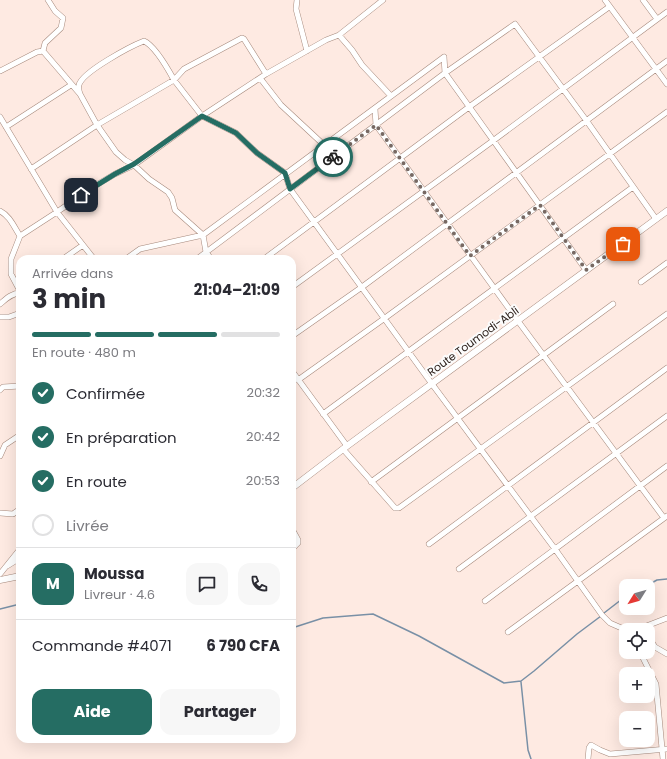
<!DOCTYPE html>
<html lang="fr">
<head>
<meta charset="utf-8">
<style>
	:root { --surface:#fff; --page:#f7f7f7; --text:#2b2b33; --muted:#7c7c81; --line:#e1e1e2; --accent:#256d63 }
	body { margin:0; font-family:Poppins,sans-serif; background:var(--page); color:var(--text); height:100vh; display:flex; flex-direction:column; font-size:15px; white-space:nowrap }
	* { box-sizing:border-box; margin:0 }
	p { font-size:13px; color:var(--muted) }
	.icon { flex:none; width:22px; height:22px; fill:none; stroke:currentColor; stroke-width:2; stroke-linecap:round; stroke-linejoin:round }
	.map { position:relative; flex:1; overflow:hidden }
	.details { position:absolute; left:16px; top:255px; width:280px; height:488px; display:flex; flex-direction:column; background:var(--surface); border-radius:12px; box-shadow:0 4px 16px #0002 }
	.details>* { flex:none }
	.needle { width:26px; rotate:233deg }
	.tools { position:absolute; left:619px; top:579px; display:grid; gap:8px }
	.tools a { display:grid; place-items:center; width:36px; height:36px; border-radius:8px; background:var(--surface); box-shadow:0 4px 16px #0002; font-size:20px }
	.pin { position:absolute; display:grid; place-items:center; width:34px; height:34px; color:#fff; margin:-17px; border-radius:8px; box-shadow:0 2px 6px #0006 }
	.courier { position:absolute; display:grid; place-items:center; width:40px; height:40px; margin:-20px; border:3px solid #256d63; border-radius:50%; background:#fff; color:#222; box-shadow:0 1px 5px #0007 }
	.headline em { font-style:normal; font-weight:700 }
	.headline div { display:flex; flex-direction:column-reverse }
	.headline { display:flex; align-items:center; justify-content:space-between; height:68px; padding:0 16px }
	h1 { font-size:26px; font-weight:700; line-height:30px }
	.bar { display:grid; grid-template-columns:repeat(4,1fr); gap:6px 4px; align-content:center; height:48px; padding:0 16px }
	.bar i { height:5px; border-radius:3px; background:var(--line) }
	.bar .active { background:var(--accent) }
	.bar p { grid-column:span 4 }
	.line { display:flex; align-items:center; gap:10px; padding:0 16px; border-top:1px solid var(--line) }
	.line div { flex:1 }
	.round { display:grid; place-items:center; flex:none; width:42px; height:42px; border-radius:12px; background:var(--page) }
	ol { padding:0 16px; list-style:none }
	li { display:flex; align-items:center; gap:12px; height:44px }
	li p { margin-inline-start:auto }
	li .icon { padding:4px; border-radius:50%; background:var(--accent); color:#fff; stroke-width:4 }
	li:last-child { color:var(--muted) }
	li i { width:22px; height:22px; border:2px solid var(--line); border-radius:50% }
	.button { display:flex; gap:8px; margin-top:auto; padding:8px 16px }
	.button a { flex:1; height:46px; border-radius:12px; background:var(--accent); color:#fff; font-size:16px; font-weight:700; line-height:46px; text-align:center }
	.button a+a { background:var(--page); color:var(--text) }
	.map>svg:first-child { display:block }
	.lines { fill:none; stroke-linecap:round; stroke-linejoin:round }
	.stream { stroke:#7990a6; stroke-width:1.5 }
	.minor-casing { stroke:#a6897c; stroke-width:6 }
	.tertiary-casing { stroke:#a6897c; stroke-width:7 }
	.minor { stroke:#fff; stroke-width:5 }
	.tertiary { stroke:#fff; stroke-width:6 }
	.done { stroke:#776963; stroke-width:4; stroke-dasharray:0 7.2 }
	.route { stroke:#256d63; stroke-width:5 }
	.labels { text-anchor:middle; stroke-width:4; stroke-linejoin:round; paint-order:stroke }
	.street-label { font-size:11px; fill:#2f231e; stroke:#fcfcfc }
</style>
</head>
<body>
<div class="map">
<svg width="667" height="759" viewBox="0 0 667 759">
	<rect width="100%" height="100%" fill="#feeae2"/>
	<g class="lines">
		<!-- stream -->
		<path class="stream" d="M646,586l11,-6 10,-1
			M0,609l20,-5
			M604,613l22,-17
			M292,628l31,-10 50,-4 46,22 85,47 17,-2 13,-10 43,-37 24,-18
			M521,682l7,68 3,9"/>
		<defs>
			<path id="minor" d="M297,0l-1,9 11,42
				M605,0l62,84
				M643,0l14,19
				M339,35l13,15 10,15 29,31
				M43,51l2,-8 16,-15 2,-10 -8,-7 -7,-11
				M444,57l1,16 141,197
				M0,71l37,-19 6,-1 37,43 17,31 -66,44
				M260,78l21,27 43,40
				M80,94c-1,-3 -2,-6 -1,-9 3,-13 52,-39 65,-44 11,5 24,28 30,39l10,-11 58,-31 2,1 22,35
				M375,109l1,16 142,196 146,197
				M0,117l57,95 36,-25 22,-13 19,-9 68,-49 64,-42 60,-34 13,-5 44,-35
				M6,127l65,-42
				M0,211c10,5 14,16 20,25
				M63,259l20,-14
				M126,259l14,-10 63,-14 241,-178
				M197,259l248,-186 70,-49 71,96 70,99
				M211,259l-5,-7 -3,-17 -28,-25 -3,-12 -4,-6 -19,-13 -15,-14 -9,-5 -9,-8 -19,-27 77,-45 28,36 34,17 21,20 28,20 5,16 142,195 123,165 47,66 8,8 16,7
				M264,259l205,-152 140,-100
				M641,282l26,-19
				M292,287l202,-147 173,-128
				M20,291l-9,-17v-15l9,-23 37,-24 37,47
				M0,304c6,-5 12,-11 20,-11
				M0,317h9l11,-4
				M292,336l70,-49 305,-226
				M292,371l55,75
				M298,380l87,-62 282,-206
				M0,390l3,-3 17,-1
				M323,414l310,-227
				M343,449l52,59h4l268,-194
				M0,456l5,-11 15,-10
				M371,482l242,-178
				M0,513l13,1 7,-5
				M292,529l6,11v3l-6,6
				M429,544l238,-176
				M7,566l13,-8
				M459,569l208,-153
				M0,574l20,-25
				M485,601l182,-135
				M636,630l31,-12
				M508,632l159,-116
				M648,636l7,11 12,7
				M640,652l16,32 7,75
				M588,759l1,-11 2,-3 9,5 10,4 57,-5"/>
			<path id="tertiary" d="M292,488l55,-42 320,-235
				M0,580l20,-4"/>
		</defs>
		<!-- minor casing -->
		<use href="#minor" class="minor-casing"/>
		<!-- tertiary casing -->
		<use href="#tertiary" class="tertiary-casing"/>
		<!-- minor -->
		<use href="#minor" class="minor"/>
		<!-- tertiary -->
		<use href="#tertiary" class="tertiary"/>
	</g>
	<g class="lines">
		<!-- done -->
		<path class="done" d="M333,157l43,-32 94,131 70,-51 46,65 37,-26"/>
		<!-- route -->
		<path class="route" d="M81,195l34,-21 19,-10 68,-48 34,17 21,20 28,20 5,16 43,-32"/>
	</g>
	<g class="labels">
		<!-- street labels -->
		<g class="street-label">
			<text transform="translate(473 341) rotate(-36)" y="4">Route Toumodi-Abli</text>
		</g>
	</g>
</svg>
<div class="tools">
<a><svg class="needle" viewBox="-14 -14 28 28"><path d="M0-13l5 13h-10z" fill="#e53935"/><path d="M0 13l5-13h-10z" fill="#7c7c81"/></svg></a>
<a><svg class="icon" aria-label="locate" viewBox="0 0 24 24"><circle cx="12" cy="12" r="6"/><path d="M12 2v4M12 18v4M2 12h4M18 12h4"/></svg></a>
<a>+</a>
<a>−</a>
</div>
<div class="pin" style="left:623px;top:244px;background:#ea580c"><svg class="icon" aria-label="bag" viewBox="0 0 24 24"><path d="M5 8h14l-1 12H6zM9 8a3 3 0 0 1 6 0"/></svg></div>
<div class="pin" style="left:81px;top:195px;background:#1f2937"><svg class="icon" aria-label="home" viewBox="0 0 24 24"><path d="M3 11l9-7 9 7M6 9v11h12V9"/></svg></div>
<div class="courier" style="left:333px;top:157px"><svg class="icon" aria-label="bike" viewBox="0 0 24 24"><circle cx="6" cy="16" r="4"/><circle cx="18" cy="16" r="4"/><path d="M6 16l4-8h5l3 8M10 8l3 8H6M13 5h3"/></svg></div>
<section class="details">
<div class="headline"><div><h1>3 min</h1><p>Arrivée dans</p></div><em>21:04–21:09</em></div>
<div class="bar"><i class="active"></i><i class="active"></i><i class="active"></i><i></i><p>En route · 480 m</p></div>
<ol>
<li><svg class="icon" aria-label="check" viewBox="0 0 24 24"><path d="M5 12l5 5 9-10"/></svg>Confirmée<p>20:32</p></li>
<li><svg class="icon" aria-label="check" viewBox="0 0 24 24"><path d="M5 12l5 5 9-10"/></svg>En préparation<p>20:42</p></li>
<li><svg class="icon" aria-label="check" viewBox="0 0 24 24"><path d="M5 12l5 5 9-10"/></svg>En route<p>20:53</p></li>
<li><i></i>Livrée</li>
</ol>
<div class="line" style="height:72px"><b class="round" style="background:var(--accent);color:#fff">M</b><div><b>Moussa</b><p>Livreur · 4.6</p></div><a class="round"><svg class="icon" aria-label="chat" viewBox="0 0 24 24"><path d="M4 5h16v11H9l-5 4z"/></svg></a><a class="round"><svg class="icon" aria-label="phone" viewBox="0 0 24 24"><path d="M5 4h4l2 5-3 2q2 4 5 5l2-3 5 2v4C11 20 4 13 5 4z"/></svg></a></div>
<div class="line" style="height:52px"><div>Commande #4071</div><b>6 790 CFA</b></div>
<div class="button"><a>Aide</a><a>Partager</a></div>
</section>
</div>
</body>
</html>
